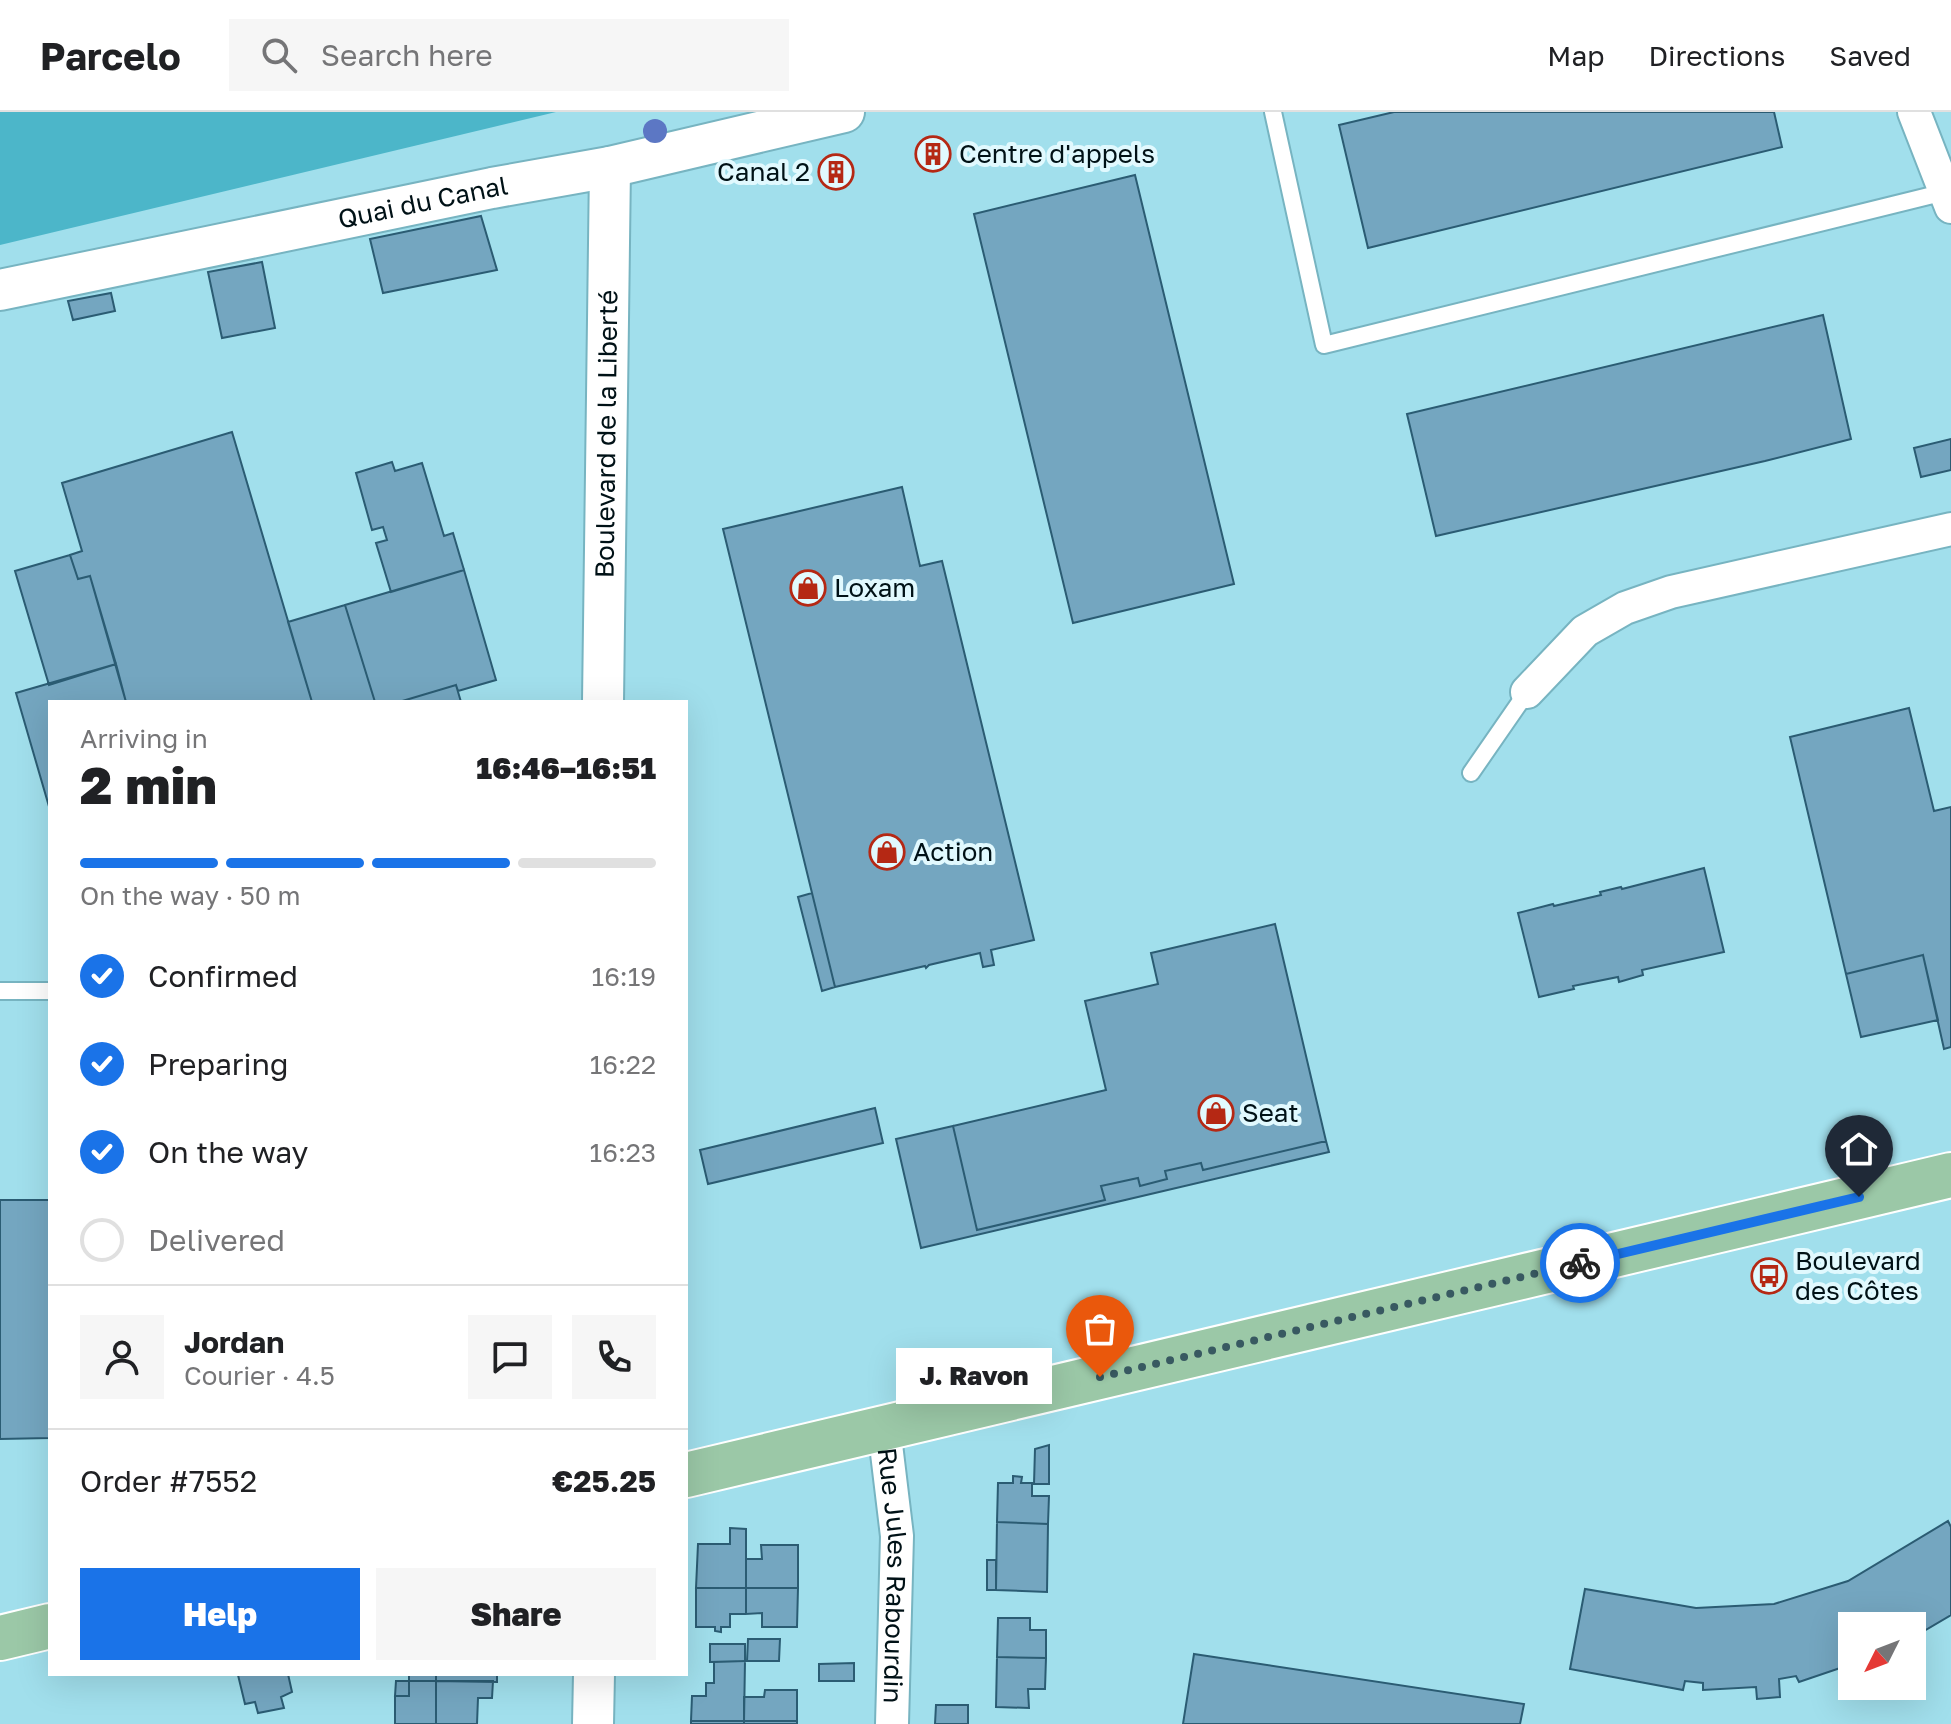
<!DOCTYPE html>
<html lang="en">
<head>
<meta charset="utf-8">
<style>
	:root { --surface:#fff; --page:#f6f6f6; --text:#202124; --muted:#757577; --line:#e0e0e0; --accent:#1a73e8 }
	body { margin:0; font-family:"Golos Text",sans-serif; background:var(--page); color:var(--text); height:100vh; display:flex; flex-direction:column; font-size:30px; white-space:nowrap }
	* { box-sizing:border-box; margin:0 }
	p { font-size:26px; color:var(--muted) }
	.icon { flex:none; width:44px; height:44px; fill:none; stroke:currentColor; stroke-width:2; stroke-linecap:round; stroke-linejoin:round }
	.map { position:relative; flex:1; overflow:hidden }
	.sheet { position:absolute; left:48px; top:588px; width:640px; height:976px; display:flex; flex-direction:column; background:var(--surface); border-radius:0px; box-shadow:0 8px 32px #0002 }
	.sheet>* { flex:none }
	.needle { width:52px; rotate:228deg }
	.tools { position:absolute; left:1838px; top:1500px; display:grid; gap:16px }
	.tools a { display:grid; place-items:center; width:88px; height:88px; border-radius:0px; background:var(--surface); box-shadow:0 8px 32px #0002; font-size:40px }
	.pin { position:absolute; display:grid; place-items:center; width:68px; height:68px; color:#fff; margin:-82px -34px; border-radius:50% 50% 50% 0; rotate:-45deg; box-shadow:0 0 8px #0007 }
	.pin .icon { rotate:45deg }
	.courier { position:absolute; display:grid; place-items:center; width:80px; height:80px; margin:-40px; border:6px solid #1a73e8; border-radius:50%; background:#fff; color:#222; box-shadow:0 2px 10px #0007 }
	.bubble { position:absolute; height:56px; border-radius:0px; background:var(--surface); box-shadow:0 8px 32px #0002; font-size:26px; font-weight:800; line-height:56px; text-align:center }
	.headline em { font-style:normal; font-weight:800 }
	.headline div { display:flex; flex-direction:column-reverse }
	.headline { display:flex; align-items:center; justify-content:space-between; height:136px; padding:0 32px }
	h1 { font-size:52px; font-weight:800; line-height:60px }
	.bar { display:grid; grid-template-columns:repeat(4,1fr); gap:12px 8px; align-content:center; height:96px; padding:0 32px }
	.bar i { height:10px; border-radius:6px; background:var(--line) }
	.bar .active { background:var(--accent) }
	.bar p { grid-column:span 4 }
	.line { display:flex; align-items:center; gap:20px; padding:0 32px; border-top:2px solid var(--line) }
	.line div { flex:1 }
	.round { display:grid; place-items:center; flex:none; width:84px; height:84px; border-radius:0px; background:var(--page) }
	ol { padding:0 32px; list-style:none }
	li { display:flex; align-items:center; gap:24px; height:88px }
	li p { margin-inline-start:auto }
	li .icon { padding:8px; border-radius:50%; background:var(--accent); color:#fff; stroke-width:4 }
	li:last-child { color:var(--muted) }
	li i { width:44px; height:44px; border:4px solid var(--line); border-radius:50% }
	.button { display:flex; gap:16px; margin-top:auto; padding:16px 32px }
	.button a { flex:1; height:92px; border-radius:0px; background:var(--accent); color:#fff; font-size:32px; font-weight:800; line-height:92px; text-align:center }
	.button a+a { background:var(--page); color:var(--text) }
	header { display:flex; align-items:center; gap:48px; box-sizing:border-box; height:112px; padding:0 40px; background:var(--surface); border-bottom:2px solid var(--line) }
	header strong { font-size:38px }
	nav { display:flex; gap:44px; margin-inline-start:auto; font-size:28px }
	.search { width:560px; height:72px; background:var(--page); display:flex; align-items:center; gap:20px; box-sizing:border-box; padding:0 28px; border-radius:0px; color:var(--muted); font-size:30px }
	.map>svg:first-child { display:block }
	.water { fill:#4cb6c9 }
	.building { fill:#74a6c0; stroke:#2b5c73; stroke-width:2 }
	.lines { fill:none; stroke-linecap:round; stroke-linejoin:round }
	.service-casing { stroke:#77b4c1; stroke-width:20 }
	.minor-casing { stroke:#77b4c1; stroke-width:36 }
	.tertiary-casing { stroke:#77b4c1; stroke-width:44 }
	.primary-casing { stroke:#fff; stroke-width:48 }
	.service { stroke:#fff; stroke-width:16 }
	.minor { stroke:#fff; stroke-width:32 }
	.tertiary { stroke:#fff; stroke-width:40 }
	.primary { stroke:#9bc8a7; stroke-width:44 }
	.tree { fill:#5c77c4 }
	.done { stroke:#385961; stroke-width:8; stroke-dasharray:0 14.4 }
	.route { stroke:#1a73e8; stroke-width:10 }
	.labels { text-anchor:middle; stroke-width:8; stroke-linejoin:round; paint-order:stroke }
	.poi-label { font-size:26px; fill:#001116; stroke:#e1f9fe; text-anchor:start }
	.street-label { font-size:26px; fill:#001116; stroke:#e1f9fe }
</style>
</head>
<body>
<header>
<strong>Parcelo</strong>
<div class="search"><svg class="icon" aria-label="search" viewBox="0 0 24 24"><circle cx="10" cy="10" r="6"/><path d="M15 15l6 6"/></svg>Search here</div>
<nav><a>Map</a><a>Directions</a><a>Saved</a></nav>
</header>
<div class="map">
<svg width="1951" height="1612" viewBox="0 0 1951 1612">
	<rect width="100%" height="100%" fill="#a1dfec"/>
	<!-- water -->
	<path class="water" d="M0,0h556l-556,133z"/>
	<!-- building -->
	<path class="building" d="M1394,0h380l8,35 -414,101 -29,-123z
		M943,31l4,15 -25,6 -4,-14z
		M846,52l2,10 -21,5 -3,-10z
		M1135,63l99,409 -161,39 -99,-409z
		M481,104l16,54 -114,23 -13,-54z
		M262,150l13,66 -53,10 -14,-66z
		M111,181l4,18 -42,9 -5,-19z
		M1823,203l28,124 -86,22 -329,75 -29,-122z
		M232,320l80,270h-186l-36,-126 -12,3 -8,-24 12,-4 -20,-68z
		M1951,327v31l-30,7 -7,-29z
		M392,350l3,9 27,-8 22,73 9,-3 11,37 -73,22 -15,-49 11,-3 -4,-13 -11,3 -16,-57z
		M902,375l18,79 22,-5 92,379 -43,10 3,15 -11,2 -3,-14 -51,12 -3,3 -1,-2 -90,21 -112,-458z
		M70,443l8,24 12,-3 26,88 -67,21 -34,-114z
		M464,458l32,110 -38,11 -2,-6 -57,17h-24l-30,-97z
		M345,493l30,97h-63l-24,-80z
		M116,552l10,38h-76v108l-34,-117z
		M456,573l5,17h-62z
		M1909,596l25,103 17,-4v240l-7,2 -21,-94 -77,19 -56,-237z
		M1704,756l20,84 -82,18 1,5 -24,7 -1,-5 -45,9 1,3 -35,8 -21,-84 35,-9 1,2 47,-11 -1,-3 21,-5 1,2z
		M812,781l23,94 -13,4 -24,-94z
		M1275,812l51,217 -123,29 -2,-7 -36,8 2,8 -27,7 -2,-8 -37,8 4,14 -128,30 -24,-104 153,-36 -21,-89 73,-17 -7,-31z
		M1923,843l15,65 -77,17 -15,-63z
		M875,996l8,35 -175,41 -8,-34z
		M953,1014l24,104 128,-30 -4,-14 37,-8 2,8 27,-7 -2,-8 36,-8 2,7 123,-29 3,11 -408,96 -25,-109z
		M0,1088h50v238l-50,1z
		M1049,1333v39h-15l1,-35z
		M1013,1364l9,1 -1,6h11v13h17l-1,28 -51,-2 1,-39h15z
		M1948,1409l3,6v88l-39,23v-12h-60v38l-53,18 -3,-6 -17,3 1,18 -23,2 -1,-12 -53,3v-7l-18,-2 -2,9 -113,-21 15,-80 111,19 78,-4 74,-23z
		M997,1410l51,2 -1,68 -51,-2z
		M730,1416l16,1v59h-50l2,-44h32z
		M761,1433h37v43h-52v-29h16z
		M987,1448h9v30h-9z
		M696,1476h50v26h-16v13h-9v5l-6,-1v-4h-19z
		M746,1476h52l-1,39h-35v-14l-16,1z
		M998,1506h32v12h16v28l-49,-1z
		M748,1527h32l-1,22h-32z
		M710,1532h35v17l-35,1z
		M1194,1542l330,50 -4,20h-337z
		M997,1545l49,1 -1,31h-17l1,19 -33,-1z
		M745,1549l-1,60h-53l1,-25h14v-13h8v-21z
		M854,1551v18h-35v-17z
		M288,1562l4,18 -11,5 3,11 -26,5 -3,-11 -10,2 -7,-29z
		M409,1562h27v7h-27z
		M436,1562h61v8l-61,-1z
		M396,1569h13v15h-14z
		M409,1569h27v43h-41v-28h14z
		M436,1569h57l-1,17h-14l-1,26h-41z
		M765,1578h32v31h-53v-24h20z
		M936,1593h32v19h-33z
		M691,1609h53v3h-53z
		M744,1609h53v3h-53z"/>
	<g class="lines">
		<defs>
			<path id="service" d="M1273,0l51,233 621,-153
				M1471,661l56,-81
				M0,879h50"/>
			<g id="minor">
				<path d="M1914,0l37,95"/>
				<path d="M1527,580l58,-61 40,-23 46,-16 280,-63"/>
				<path id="s1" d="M884,1316l13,108 -5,188"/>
			</g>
			<g id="tertiary">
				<path id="s2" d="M0,178l492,-102 118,-21 234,-55"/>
				<path id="s3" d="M603,590l7,-535"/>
				<path d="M593,1612l1,-50"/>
			</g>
			<path id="primary" d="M686,1363l1265,-300
				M0,1526l50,-12"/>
		</defs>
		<!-- service casing -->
		<use href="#service" class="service-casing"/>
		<!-- minor casing -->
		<use href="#minor" class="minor-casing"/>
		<!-- tertiary casing -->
		<use href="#tertiary" class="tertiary-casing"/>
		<!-- primary casing -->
		<use href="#primary" class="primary-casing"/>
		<!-- service -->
		<use href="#service" class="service"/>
		<!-- minor -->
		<use href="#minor" class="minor"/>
		<!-- tertiary -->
		<use href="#tertiary" class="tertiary"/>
		<!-- primary -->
		<use href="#primary" class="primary"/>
	</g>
	<!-- trees -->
	<circle class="tree" cx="655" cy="19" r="12"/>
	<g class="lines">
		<!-- done -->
		<path class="done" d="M1100,1265l480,-114"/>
		<!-- route -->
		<path class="route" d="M1580,1151l279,-66"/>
	</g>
	<!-- icons -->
	<defs>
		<symbol id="building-ring" viewBox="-11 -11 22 22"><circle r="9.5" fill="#e1f9fe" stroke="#b52814" stroke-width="1.5"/><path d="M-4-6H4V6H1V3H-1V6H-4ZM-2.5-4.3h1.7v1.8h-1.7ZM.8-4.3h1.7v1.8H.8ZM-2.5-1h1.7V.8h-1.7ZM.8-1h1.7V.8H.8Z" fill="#b52814"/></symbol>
		<symbol id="shop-ring" viewBox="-11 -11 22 22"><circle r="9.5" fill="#e1f9fe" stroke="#b52814" stroke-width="1.5"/><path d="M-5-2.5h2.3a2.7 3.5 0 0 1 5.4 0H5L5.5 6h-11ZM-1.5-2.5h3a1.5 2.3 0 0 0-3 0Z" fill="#b52814"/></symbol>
		<symbol id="bus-ring" viewBox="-11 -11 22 22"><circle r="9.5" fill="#e1f9fe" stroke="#b52814" stroke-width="1.5"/><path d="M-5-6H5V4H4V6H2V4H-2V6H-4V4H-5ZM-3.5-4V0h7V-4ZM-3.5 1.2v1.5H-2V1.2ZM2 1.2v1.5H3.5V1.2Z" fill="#b52814"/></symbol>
	</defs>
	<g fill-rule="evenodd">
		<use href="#building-ring" x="913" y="22" width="40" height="40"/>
		<use href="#building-ring" x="816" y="40" width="40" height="40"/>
		<use href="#shop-ring" x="788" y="456" width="40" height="40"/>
		<use href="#shop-ring" x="867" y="720" width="40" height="40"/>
		<use href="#shop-ring" x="1196" y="981" width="40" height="40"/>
		<use href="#bus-ring" x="1749" y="1144" width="40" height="40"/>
	</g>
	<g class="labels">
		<!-- poi labels -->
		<g class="poi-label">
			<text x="959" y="51">Centre d'appels</text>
			<text x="810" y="69" text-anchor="end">Canal 2</text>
			<text x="834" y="485">Loxam</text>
			<text x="913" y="749">Action</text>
			<text x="1242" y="1010">Seat</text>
			<text x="1795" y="1158">Boulevard<tspan x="1795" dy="30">des Côtes</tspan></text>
		</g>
		<!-- street labels -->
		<g class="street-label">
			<text dy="9" stroke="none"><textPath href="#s2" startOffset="432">Quai du Canal</textPath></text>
			<text dy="9" stroke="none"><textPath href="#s3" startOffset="268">Boulevard de la Liberté</textPath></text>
			<text dy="9" stroke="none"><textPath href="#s1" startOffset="148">Rue Jules Rabourdin</textPath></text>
		</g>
	</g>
</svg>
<div class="tools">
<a><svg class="needle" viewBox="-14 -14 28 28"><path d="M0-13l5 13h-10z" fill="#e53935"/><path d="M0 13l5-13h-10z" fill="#757577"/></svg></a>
</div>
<div class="pin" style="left:1100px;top:1265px;background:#ea580c"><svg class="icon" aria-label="bag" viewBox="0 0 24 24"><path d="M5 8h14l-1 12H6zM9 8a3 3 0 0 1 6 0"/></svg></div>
<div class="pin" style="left:1859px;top:1085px;background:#1f2937"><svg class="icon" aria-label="home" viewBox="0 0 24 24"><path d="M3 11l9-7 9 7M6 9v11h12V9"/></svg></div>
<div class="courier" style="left:1580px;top:1151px"><svg class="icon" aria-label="bike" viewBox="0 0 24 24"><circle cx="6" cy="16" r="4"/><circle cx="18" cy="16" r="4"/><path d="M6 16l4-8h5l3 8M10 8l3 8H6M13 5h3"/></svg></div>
<div class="bubble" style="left:896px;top:1236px;width:156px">J. Ravon</div>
<section class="sheet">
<div class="headline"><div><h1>2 min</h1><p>Arriving in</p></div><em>16:46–16:51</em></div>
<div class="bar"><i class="active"></i><i class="active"></i><i class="active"></i><i></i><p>On the way · 50 m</p></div>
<ol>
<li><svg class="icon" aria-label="check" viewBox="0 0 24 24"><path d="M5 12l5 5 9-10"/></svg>Confirmed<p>16:19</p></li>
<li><svg class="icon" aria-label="check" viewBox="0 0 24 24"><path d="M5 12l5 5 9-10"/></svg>Preparing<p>16:22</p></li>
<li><svg class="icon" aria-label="check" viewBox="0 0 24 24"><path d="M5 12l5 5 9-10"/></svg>On the way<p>16:23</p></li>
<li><i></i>Delivered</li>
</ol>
<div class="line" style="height:144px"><a class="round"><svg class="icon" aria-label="person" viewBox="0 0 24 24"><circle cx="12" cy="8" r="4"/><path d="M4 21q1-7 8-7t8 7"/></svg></a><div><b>Jordan</b><p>Courier · 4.5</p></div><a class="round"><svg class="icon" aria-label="chat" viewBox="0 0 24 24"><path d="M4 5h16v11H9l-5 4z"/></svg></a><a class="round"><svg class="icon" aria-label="phone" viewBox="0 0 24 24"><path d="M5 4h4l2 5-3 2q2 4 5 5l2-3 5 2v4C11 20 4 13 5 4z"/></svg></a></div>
<div class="line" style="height:104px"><div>Order #7552</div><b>€25.25</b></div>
<div class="button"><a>Help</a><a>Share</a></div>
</section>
</div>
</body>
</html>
